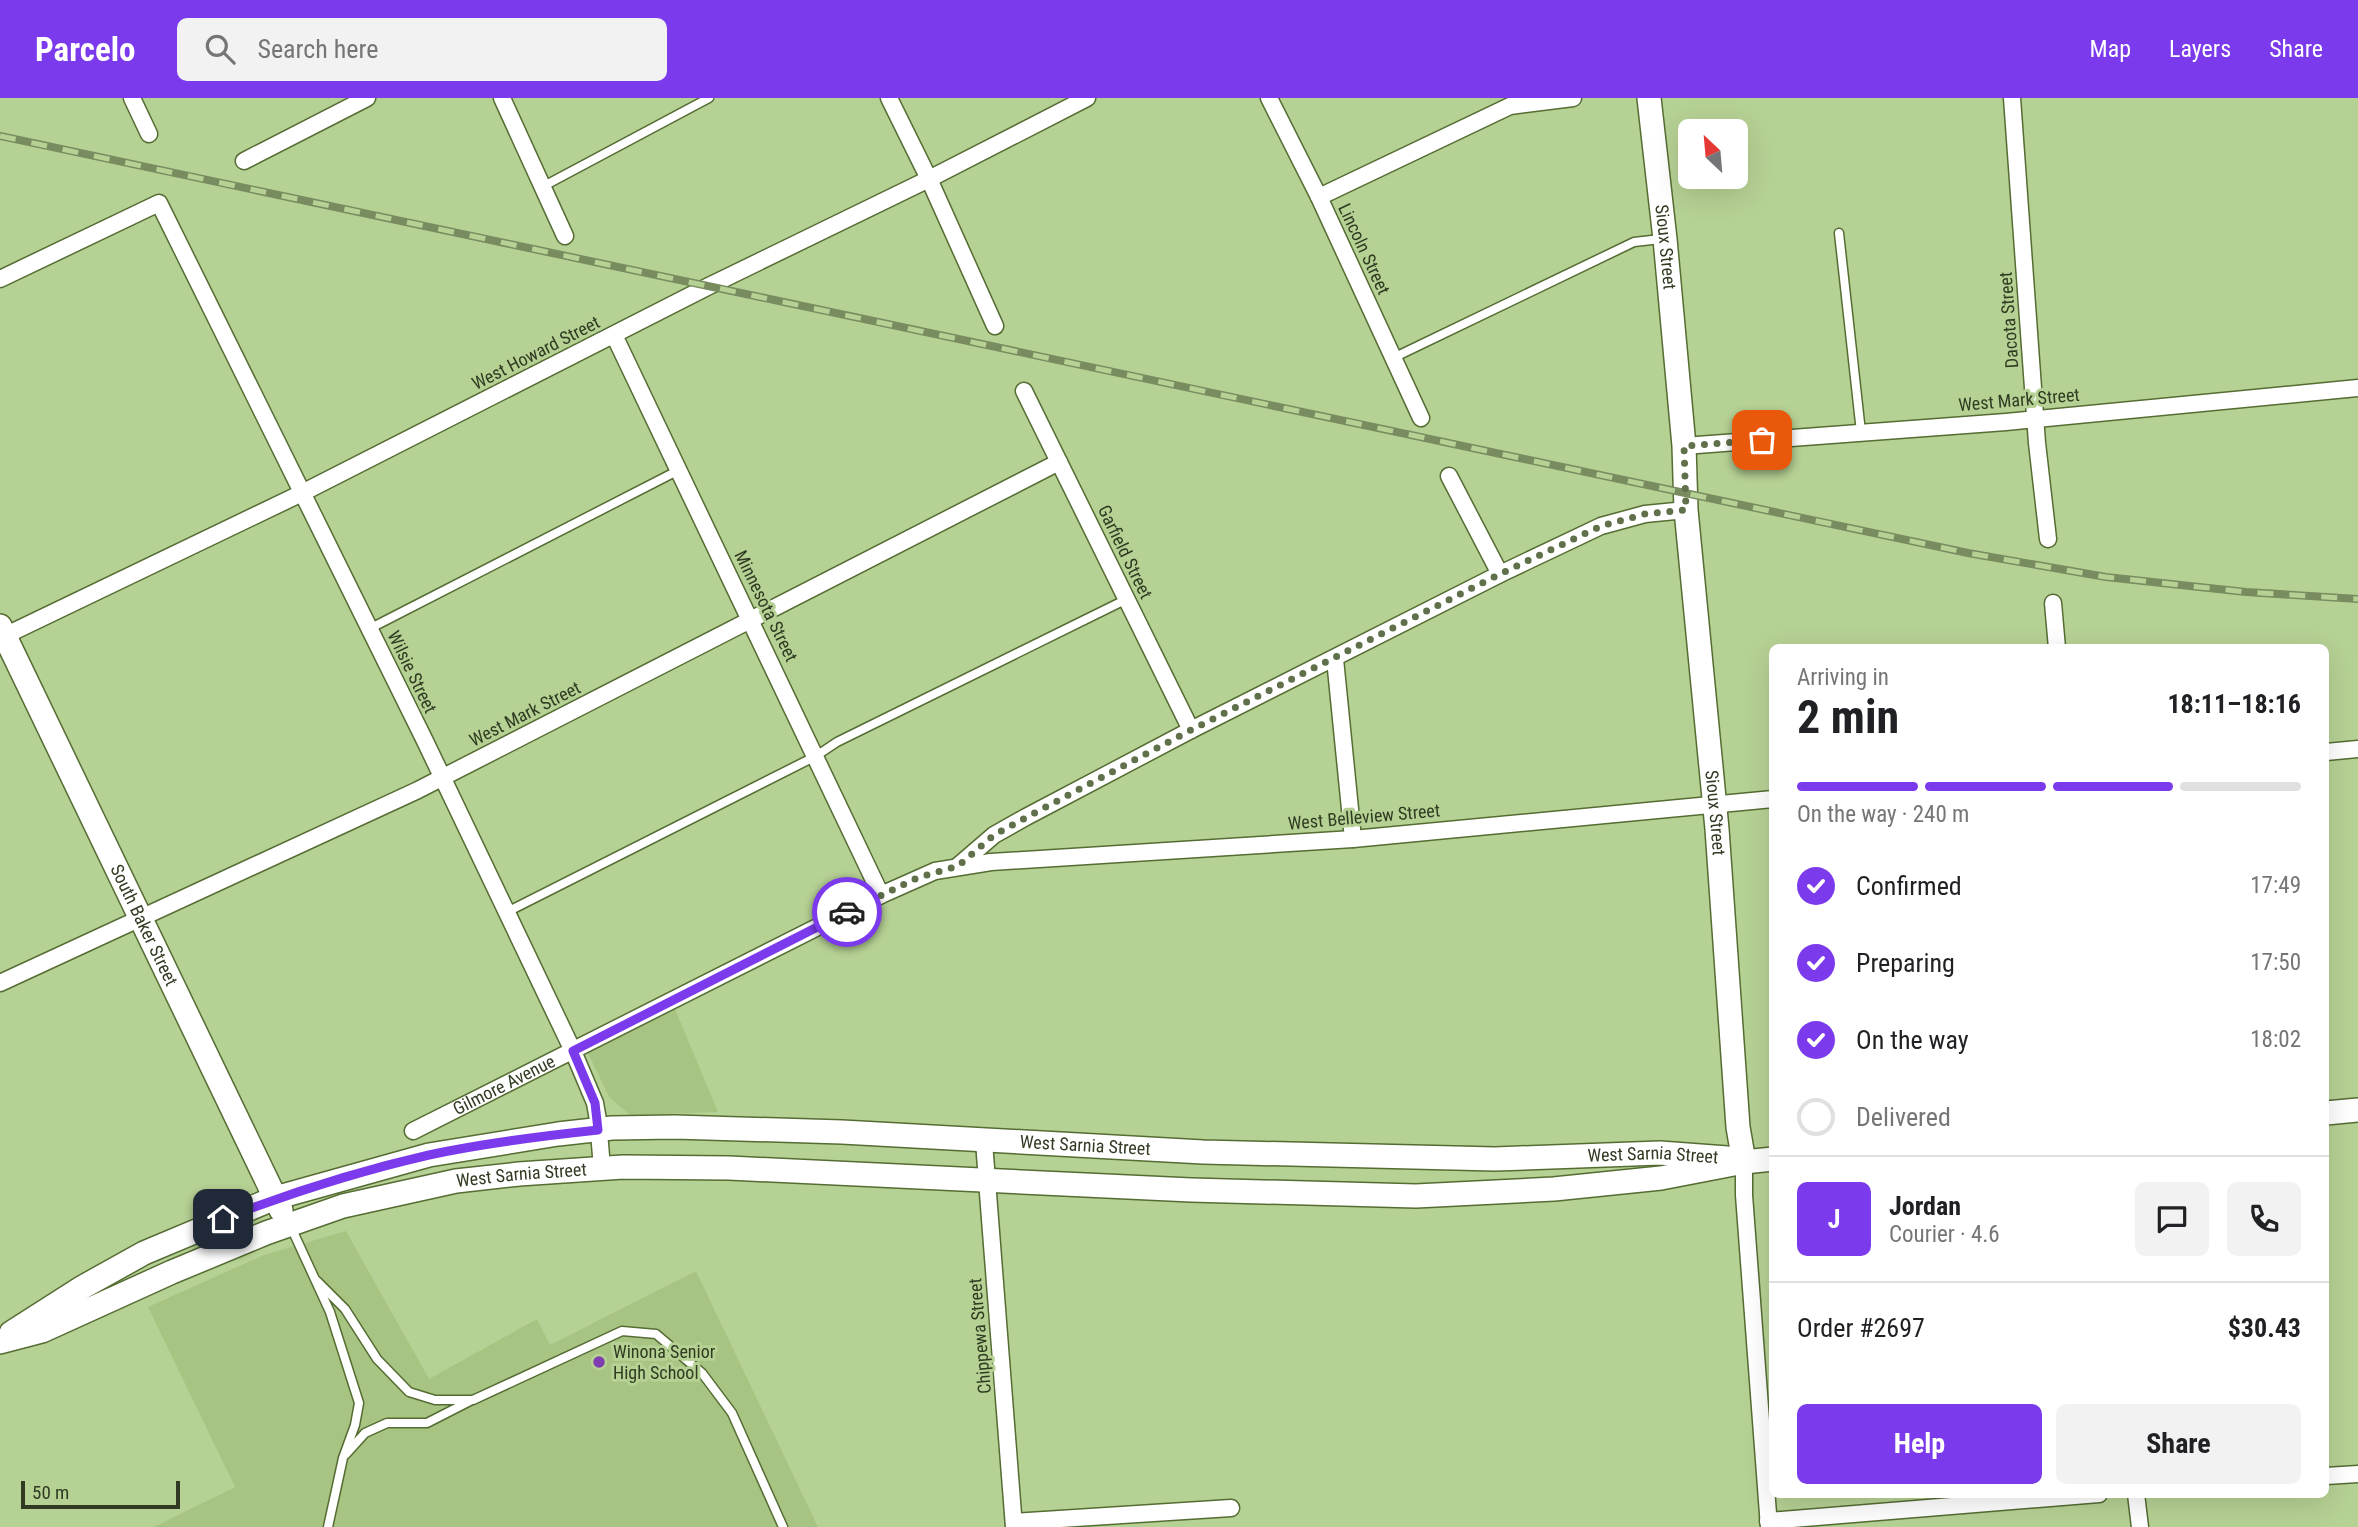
<!DOCTYPE html>
<html lang="en">
<head>
<meta charset="utf-8">
<style>
	:root { --surface:#fff; --page:#f2f2f2; --text:#202124; --muted:#757577; --line:#e0e0e0; --accent:#7c3aed }
	body { margin:0; font-family:"Roboto Condensed",sans-serif; background:var(--page); color:var(--text); height:100vh; display:flex; flex-direction:column; font-size:26px; white-space:nowrap }
	* { box-sizing:border-box; margin:0 }
	p { font-size:23px; color:var(--muted) }
	.icon { flex:none; width:38px; height:38px; fill:none; stroke:currentColor; stroke-width:2; stroke-linecap:round; stroke-linejoin:round }
	.map { position:relative; flex:1; overflow:hidden }
	.drawer { position:absolute; left:1769px; top:546px; width:560px; height:854px; display:flex; flex-direction:column; background:var(--surface); border-radius:10px; box-shadow:0 7px 28px #0002 }
	.drawer>* { flex:none }
	.needle { width:46px; rotate:334deg }
	.controls { position:absolute; left:1678px; top:21px; display:grid; gap:14px }
	.controls a { display:grid; place-items:center; width:70px; height:70px; border-radius:10px; background:var(--surface); box-shadow:0 7px 28px #0002; font-size:35px }
	.scale { position:absolute; left:21px; bottom:18px; width:159px; box-sizing:border-box; padding-left:7px; border:4px solid #303b22; border-top:0; font-size:19px; line-height:24px; white-space:nowrap; color:#303b22; -webkit-text-stroke:5px #b6d194; paint-order:stroke }
	.pin { position:absolute; display:grid; place-items:center; width:60px; height:60px; color:#fff; margin:-30px; border-radius:14px; box-shadow:0 4px 10px #0006 }
	.courier { position:absolute; display:grid; place-items:center; width:70px; height:70px; margin:-35px; border:5px solid #7c3aed; border-radius:50%; background:#fff; color:#222; box-shadow:0 2px 9px #0007 }
	.overview em { font-style:normal; font-weight:700 }
	.overview div { display:flex; flex-direction:column-reverse }
	.overview { display:flex; align-items:center; justify-content:space-between; height:119px; padding:0 28px }
	h1 { font-size:46px; font-weight:700; line-height:52px }
	.bar { display:grid; grid-template-columns:repeat(4,1fr); gap:10px 7px; align-content:center; height:84px; padding:0 28px }
	.bar i { height:9px; border-radius:5px; background:var(--line) }
	.bar .active { background:var(--accent) }
	.bar p { grid-column:span 4 }
	.line { display:flex; align-items:center; gap:18px; padding:0 28px; border-top:2px solid var(--line) }
	.line div { flex:1 }
	.round { display:grid; place-items:center; flex:none; width:74px; height:74px; border-radius:10px; background:var(--page) }
	ol { padding:0 28px; list-style:none }
	li { display:flex; align-items:center; gap:21px; height:77px }
	li p { margin-inline-start:auto }
	li .icon { padding:7px; border-radius:50%; background:var(--accent); color:#fff; stroke-width:4 }
	li:last-child { color:var(--muted) }
	li i { width:38px; height:38px; border:4px solid var(--line); border-radius:50% }
	.action { display:flex; gap:14px; margin-top:auto; padding:14px 28px }
	.action a { flex:1; height:80px; border-radius:10px; background:var(--accent); color:#fff; font-size:28px; font-weight:700; line-height:80px; text-align:center }
	.action a+a { background:var(--page); color:var(--text) }
	header { display:flex; align-items:center; gap:42px; box-sizing:border-box; height:98px; padding:0 35px; background:var(--accent); color:#fff }
	header strong { font-size:33px }
	nav { display:flex; gap:38px; margin-inline-start:auto; font-size:24px }
	.search { width:490px; height:63px; background:var(--page); display:flex; align-items:center; gap:18px; box-sizing:border-box; padding:0 24px; border-radius:10px; color:var(--muted); font-size:26px }
	.map>svg:first-child { display:block }
	.built { fill:#a8c483 }
	.lines { fill:none; stroke-linecap:round; stroke-linejoin:round }
	.lane-casing { stroke:#556c33; stroke-width:11 }
	.street-casing { stroke:#556c33; stroke-width:19 }
	.secondary-casing { stroke:#556c33; stroke-width:26 }
	.lane { stroke:#fff; stroke-width:8 }
	.street { stroke:#fff; stroke-width:16 }
	.secondary { stroke:#fff; stroke-width:23 }
	.rail-casing { stroke:#788c60; stroke-width:8 }
	.rail { stroke:#b6d194; stroke-width:5; stroke-dasharray:16; stroke-linecap:butt }
	.done { stroke:#5f704a; stroke-width:7; stroke-dasharray:0 12.6 }
	.route { stroke:#7c3aed; stroke-width:9 }
	.poi-dot { fill:#803db1; stroke:#b6d194; stroke-width:2.5 }
	.labels { text-anchor:middle; stroke-width:6; stroke-linejoin:round; paint-order:stroke }
	.street-label { font-size:18px; fill:#303b22; stroke:#b6d194 }
	.poi-label { font-size:18px; fill:#303b22; stroke:#b6d194; text-anchor:start }
</style>
</head>
<body>
<header>
<strong>Parcelo</strong>
<div class="search"><svg class="icon" aria-label="search" viewBox="0 0 24 24"><circle cx="10" cy="10" r="6"/><path d="M15 15l6 6"/></svg>Search here</div>
<nav><a>Map</a><a>Layers</a><a>Share</a></nav>
</header>
<div class="map">
<svg width="2358" height="1429" viewBox="0 0 2358 1429">
	<rect width="100%" height="100%" fill="#b6d194"/>
	<!-- built -->
	<path class="built" d="M675,911l43,103 -88,3 -21,-18 -21,-44z
		M346,1133l83,148 108,-60 13,26 146,-74 122,256h-664l81,-40 -87,-180 116,-52z"/>
	<g class="lines">
		<defs>
			<path id="lane" d="M542,89l167,-89
				M1839,135l22,199
				M1393,260l241,-116 27,-3
				M369,531l310,-159
				M507,814l309,-156 21,-14 290,-143
				M290,1127l40,87 29,91 -4,22 -12,33 -15,69
				M317,1183l28,28 32,50 32,33 26,8h38l149,-69 34,3 46,39 30,40 51,114
				M346,1356l19,-21 22,-10h40l43,-22"/>
			<g id="street">
				<path d="M132,0l17,36"/>
				<path d="M502,0l63,138"/>
				<path d="M889,0l40,81 66,147"/>
				<path d="M1269,0l50,99 102,221"/>
				<path d="M2012,0l25,345 11,96"/>
				<path d="M244,63l123,-63"/>
				<path d="M1319,99l191,-91 63,-8"/>
				<path d="M0,181l159,-76 266,538 148,310 22,52 3,17 4,48"/>
				<path d="M614,237l267,560"/>
				<path d="M1024,293l167,339"/>
				<path d="M1684,348l322,-24 352,-34"/>
				<path d="M1449,378l51,98"/>
				<path d="M2053,505l4,45"/>
				<path d="M0,540l302,-145 407,-207 220,-107 158,-81"/>
				<path d="M1335,561l18,180"/>
				<path d="M2326,654l32,-3"/>
				<path d="M958,768l36,-31 32,-18 165,-87 309,-156 101,-48 44,-12 41,-4"/>
				<path d="M0,885l418,-193 641,-328"/>
				<path id="s1" d="M413,1033l468,-236 54,-24 56,-9 362,-23 420,-40"/>
				<path d="M984,1044l30,385"/>
				<path d="M1744,1064v33l25,332"/>
				<path d="M2326,1378l32,-2"/>
				<path d="M2136,1396l4,33"/>
				<path d="M1768,1423l331,-27"/>
				<path d="M1014,1424l217,-14"/>
			</g>
			<g id="secondary">
				<path id="s2" d="M1649,0l16,141 19,207 2,64 31,319 21,298 6,35"/>
				<path id="s3" d="M0,528l281,584"/>
				<path d="M2326,1015l32,-3"/>
				<path id="s4" d="M11,1235l72,-46 61,-34 131,-55 154,-43 129,-21 54,-6 63,-1 167,5 361,20 292,7 165,-6 67,5"/>
				<path id="s5" d="M0,1244l42,-11 130,-59 94,-39 77,-27 113,-25 63,-7 104,-7 106,1 462,22 225,6 138,-7 107,-11 83,-16 29,-3"/>
			</g>
		</defs>
		<!-- lane casing -->
		<use href="#lane" class="lane-casing"/>
		<!-- street casing -->
		<use href="#street" class="street-casing"/>
		<!-- secondary casing -->
		<use href="#secondary" class="secondary-casing"/>
		<!-- lane -->
		<use href="#lane" class="lane"/>
		<!-- street -->
		<use href="#street" class="street"/>
		<!-- secondary -->
		<use href="#secondary" class="secondary"/>
		<defs>
			<path id="rail" d="M0,38l1968,417 138,24 140,15 112,7"/>
		</defs>
		<!-- rail casing -->
		<use href="#rail" class="rail-casing"/>
		<!-- rail -->
		<use href="#rail" class="rail"/>
	</g>
	<g class="lines">
		<!-- done -->
		<path class="done" d="M847,814l70,-34 41,-12 36,-31 33,-18 164,-87 309,-156 101,-48 44,-12 41,-4 -2,-64 78,-6"/>
		<!-- route -->
		<path class="route" d="M223,1121c67,-26 136,-48 206,-64 55,-12 113,-19 169,-25l-3,-27 -22,-52 274,-139"/>
	</g>
	<!-- markers -->
	<circle class="poi-dot" cx="599" cy="1264" r="7"/>
	<g class="labels">
		<!-- street labels -->
		<g class="street-label">
			<text dy="6" stroke="none"><textPath href="#s2" startOffset="150">Sioux Street</textPath></text>
			<text transform="translate(1364 151) rotate(65)" y="6">Lincoln Street</text>
			<text transform="translate(2009 222) rotate(-94)" y="6">Dacota Street</text>
			<text transform="translate(536 255) rotate(-27)" y="6">West Howard Street</text>
			<text transform="translate(2019 302) rotate(-5)" y="6">West Mark Street</text>
			<text transform="translate(1125 454) rotate(64)" y="6">Garfield Street</text>
			<text transform="translate(766 508) rotate(64)" y="6">Minnesota Street</text>
			<text transform="translate(412 574) rotate(64)" y="6">Wilsie Street</text>
			<text transform="translate(525 616) rotate(-27)" y="6">West Mark Street</text>
			<text dy="6" stroke="none"><textPath href="#s2" startOffset="718">Sioux Street</textPath></text>
			<text transform="translate(1364 719) rotate(-5)" y="6">West Belleview Street</text>
			<text dy="6" stroke="none"><textPath href="#s3" startOffset="332">South Baker Street</textPath></text>
			<text dy="6" stroke="none"><textPath href="#s1" startOffset="102">Gilmore Avenue</textPath></text>
			<text dy="6" stroke="none"><textPath href="#s4" startOffset="1116">West Sarnia Street</textPath></text>
			<text dy="6" stroke="none"><textPath href="#s4" startOffset="1684">West Sarnia Street</textPath></text>
			<text dy="6" stroke="none"><textPath href="#s5" startOffset="551">West Sarnia Street</textPath></text>
			<text transform="translate(980 1238) rotate(-95)" y="6">Chippewa Street</text>
		</g>
		<!-- poi labels -->
		<g class="poi-label">
			<text x="613" y="1260">Winona Senior<tspan x="613" dy="21">High School</tspan></text>
		</g>
	</g>
</svg>
<div class="controls">
<a><svg class="needle" viewBox="-14 -14 28 28"><path d="M0-13l5 13h-10z" fill="#e53935"/><path d="M0 13l5-13h-10z" fill="#757577"/></svg></a>
</div>
<div class="scale">50 m</div>
<div class="pin" style="left:1762px;top:342px;background:#ea580c"><svg class="icon" aria-label="bag" viewBox="0 0 24 24"><path d="M5 8h14l-1 12H6zM9 8a3 3 0 0 1 6 0"/></svg></div>
<div class="pin" style="left:223px;top:1121px;background:#1f2937"><svg class="icon" aria-label="home" viewBox="0 0 24 24"><path d="M3 11l9-7 9 7M6 9v11h12V9"/></svg></div>
<div class="courier" style="left:847px;top:814px"><svg class="icon" aria-label="car" viewBox="0 0 24 24"><path d="M5 17H2v-5l4-1 3-4h7l3 4 3 1v5h-3M9 17h6M6 11h13"/><circle cx="7" cy="17" r="2"/><circle cx="17" cy="17" r="2"/></svg></div>
<section class="drawer">
<div class="overview"><div><h1>2 min</h1><p>Arriving in</p></div><em>18:11–18:16</em></div>
<div class="bar"><i class="active"></i><i class="active"></i><i class="active"></i><i></i><p>On the way · 240 m</p></div>
<ol>
<li><svg class="icon" aria-label="check" viewBox="0 0 24 24"><path d="M5 12l5 5 9-10"/></svg>Confirmed<p>17:49</p></li>
<li><svg class="icon" aria-label="check" viewBox="0 0 24 24"><path d="M5 12l5 5 9-10"/></svg>Preparing<p>17:50</p></li>
<li><svg class="icon" aria-label="check" viewBox="0 0 24 24"><path d="M5 12l5 5 9-10"/></svg>On the way<p>18:02</p></li>
<li><i></i>Delivered</li>
</ol>
<div class="line" style="height:126px"><b class="round" style="background:var(--accent);color:#fff">J</b><div><b>Jordan</b><p>Courier · 4.6</p></div><a class="round"><svg class="icon" aria-label="chat" viewBox="0 0 24 24"><path d="M4 5h16v11H9l-5 4z"/></svg></a><a class="round"><svg class="icon" aria-label="phone" viewBox="0 0 24 24"><path d="M5 4h4l2 5-3 2q2 4 5 5l2-3 5 2v4C11 20 4 13 5 4z"/></svg></a></div>
<div class="line" style="height:91px"><div>Order #2697</div><b>$30.43</b></div>
<div class="action"><a>Help</a><a>Share</a></div>
</section>
</div>
</body>
</html>
